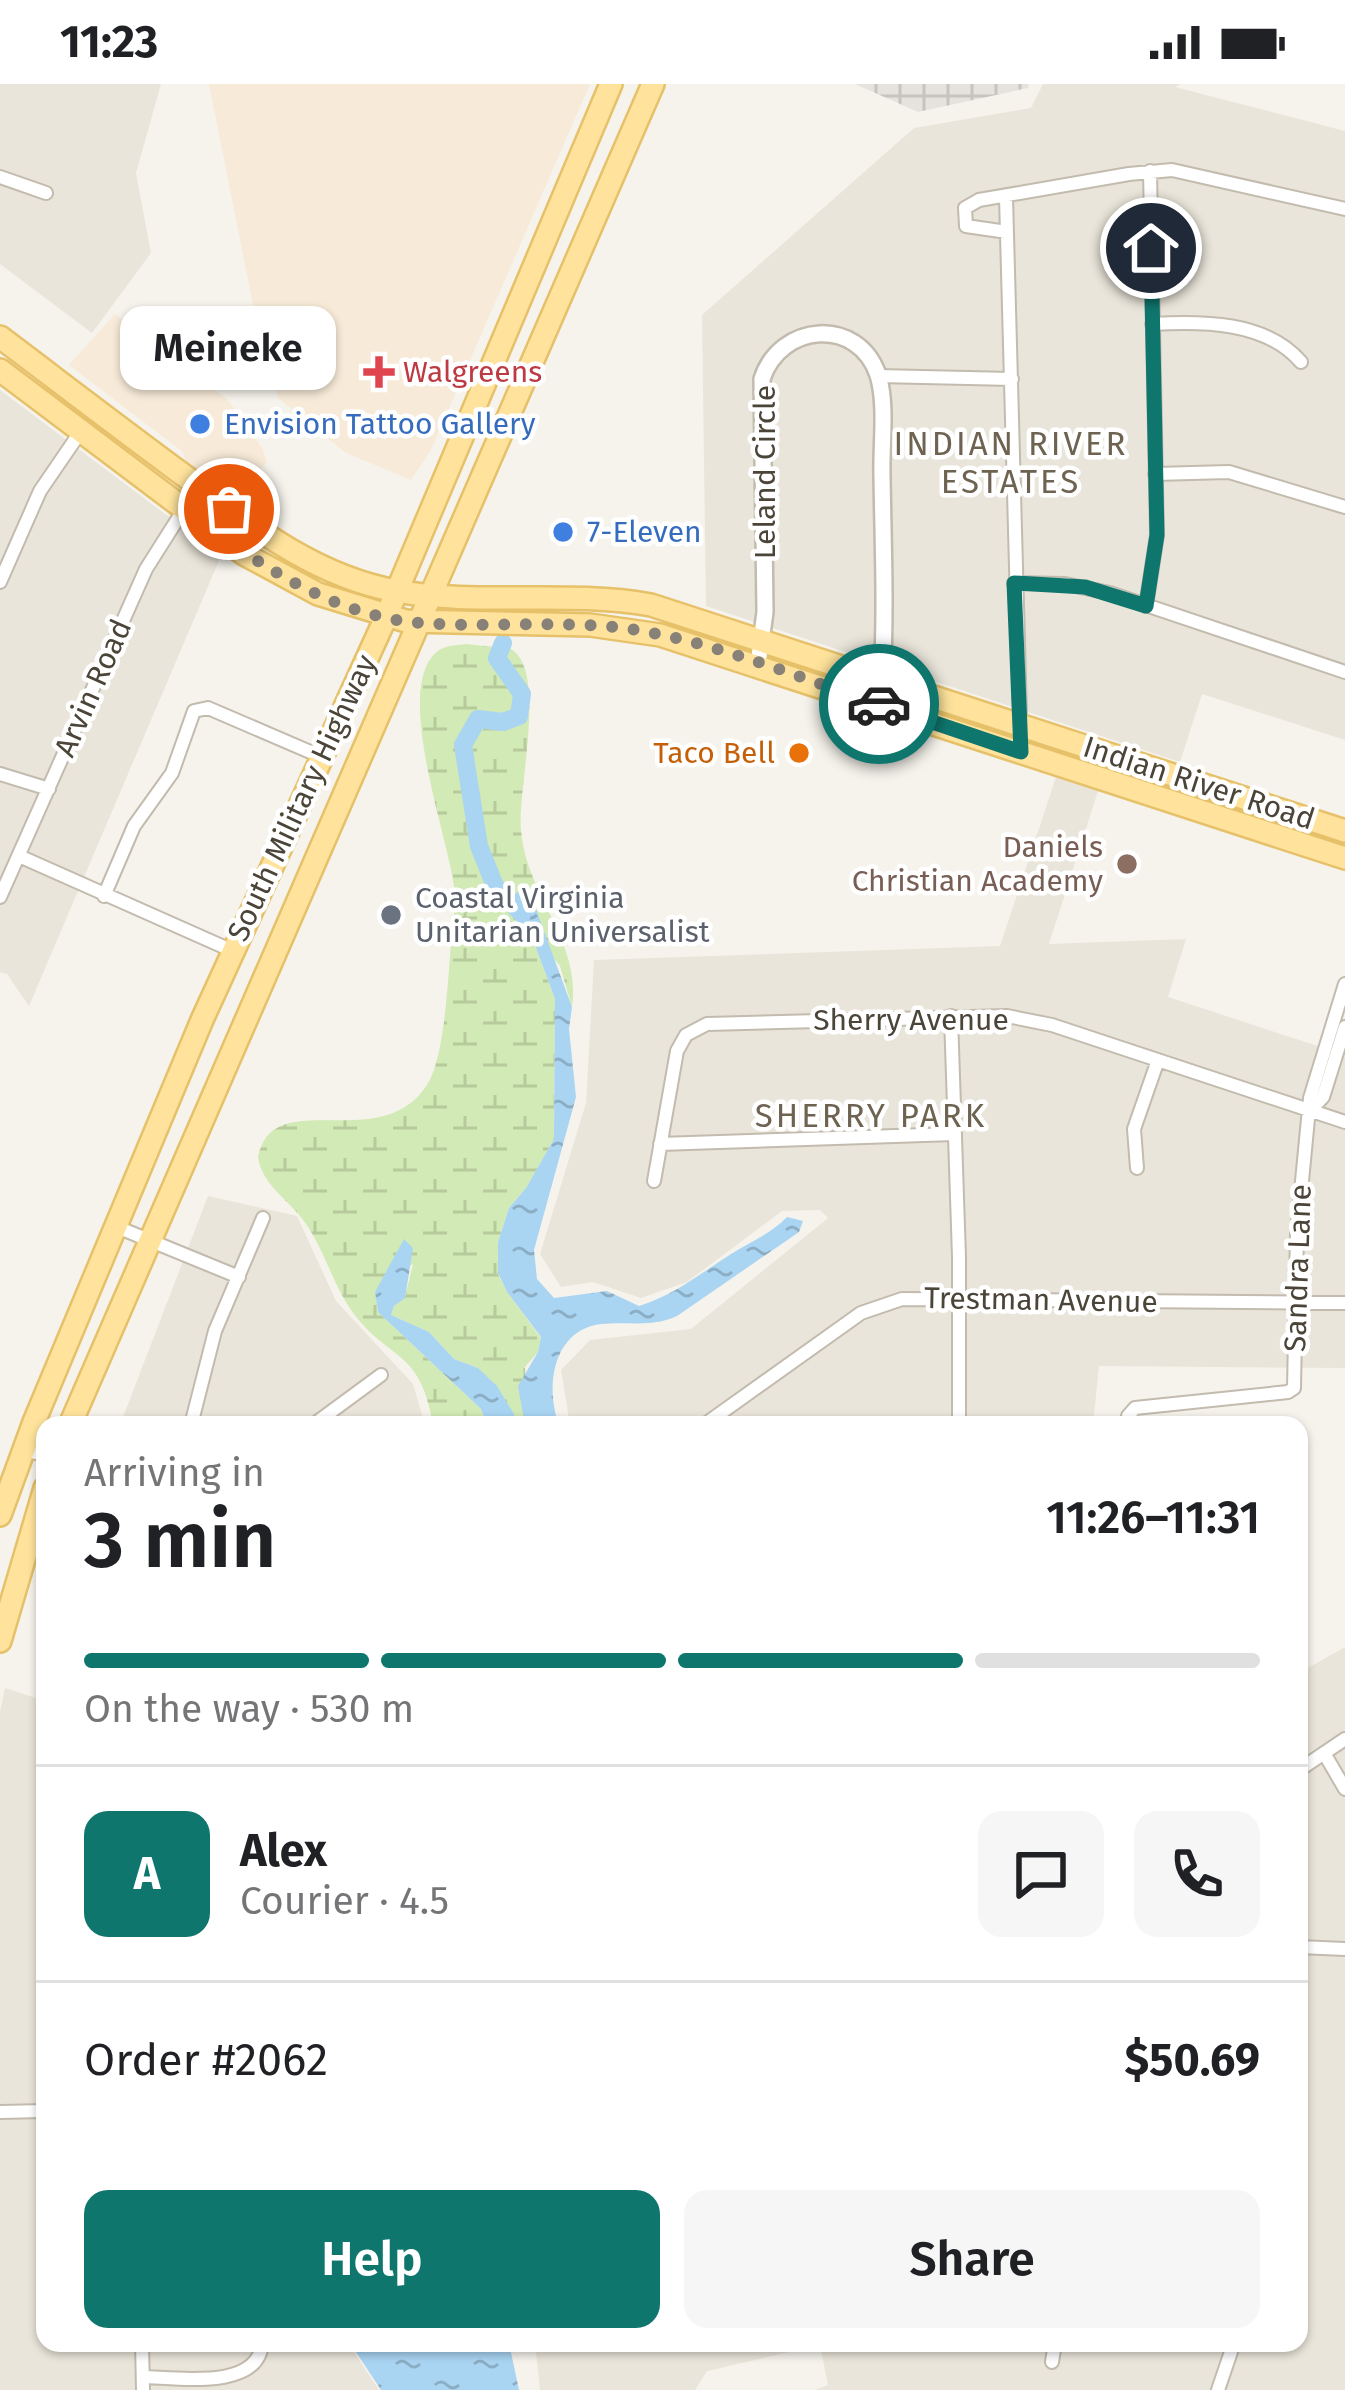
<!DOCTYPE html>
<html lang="en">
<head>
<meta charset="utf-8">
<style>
	:root { --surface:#fff; --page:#f6f6f6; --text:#202124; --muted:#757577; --line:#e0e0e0; --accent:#0f766e }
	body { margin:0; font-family:"Fira Sans",sans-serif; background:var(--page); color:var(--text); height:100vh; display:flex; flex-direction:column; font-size:45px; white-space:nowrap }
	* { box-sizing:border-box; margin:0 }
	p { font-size:39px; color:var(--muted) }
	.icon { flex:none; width:66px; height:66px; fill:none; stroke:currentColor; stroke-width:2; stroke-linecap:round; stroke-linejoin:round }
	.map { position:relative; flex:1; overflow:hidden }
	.drawer { position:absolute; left:36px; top:1332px; width:1272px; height:936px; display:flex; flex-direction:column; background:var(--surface); border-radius:24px; box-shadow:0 3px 9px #0004 }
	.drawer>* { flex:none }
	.pin { position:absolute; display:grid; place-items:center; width:102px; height:102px; color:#fff; margin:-51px; border:6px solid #fff; border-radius:50%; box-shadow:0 3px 12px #0007 }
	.courier { position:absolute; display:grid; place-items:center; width:120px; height:120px; margin:-60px; border:9px solid #0f766e; border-radius:50%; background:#fff; color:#222; box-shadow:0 3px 15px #0007 }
	.bubble { position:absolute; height:84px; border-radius:24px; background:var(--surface); box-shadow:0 3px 9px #0004; font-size:39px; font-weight:600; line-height:84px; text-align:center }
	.head em { font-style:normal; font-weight:600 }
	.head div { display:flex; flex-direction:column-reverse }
	.head { display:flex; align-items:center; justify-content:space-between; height:204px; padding:0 48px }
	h1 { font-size:78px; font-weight:600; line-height:90px }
	.bar { display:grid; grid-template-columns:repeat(4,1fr); gap:18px 12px; align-content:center; height:144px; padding:0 48px }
	.bar i { height:15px; border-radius:9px; background:var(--line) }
	.bar .active { background:var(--accent) }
	.bar p { grid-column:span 4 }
	.line { display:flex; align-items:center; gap:30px; padding:0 48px; border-top:3px solid var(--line) }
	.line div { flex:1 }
	.round { display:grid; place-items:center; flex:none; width:126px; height:126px; border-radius:24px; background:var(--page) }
	.button { display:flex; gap:24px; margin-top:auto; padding:24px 48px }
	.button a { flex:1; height:138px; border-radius:24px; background:var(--accent); color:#fff; font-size:48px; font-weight:600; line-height:138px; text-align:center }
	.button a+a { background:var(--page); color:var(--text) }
	.status { display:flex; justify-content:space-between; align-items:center; height:84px; padding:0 60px; background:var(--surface); direction:ltr }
	.status svg { height:33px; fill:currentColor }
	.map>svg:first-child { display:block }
	.residential { fill:#eae5da }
	.commercial { fill:#f7ead8 }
	.industrial { fill:url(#industrial-grid) }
	.wetland { fill:url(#wetland-marsh) }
	.water { fill:url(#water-ripples) }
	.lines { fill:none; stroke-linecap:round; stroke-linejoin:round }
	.river { stroke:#a9d4f2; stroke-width:18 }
	.minor-casing { stroke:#c2bbae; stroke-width:16 }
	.tertiary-casing { stroke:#c2bbae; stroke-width:20 }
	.primary-casing { stroke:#e6c16a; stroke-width:26 }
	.minor { stroke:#fff; stroke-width:12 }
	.tertiary { stroke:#fff; stroke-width:15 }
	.primary { stroke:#ffe39c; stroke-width:21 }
	.done { stroke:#878178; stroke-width:12; stroke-dasharray:0 21.6 }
	.route { stroke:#0f766e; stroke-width:15 }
	.health-dot { fill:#e0444e; stroke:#fff; stroke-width:4.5 }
	.shop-dot { fill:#3f7fe0; stroke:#fff; stroke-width:4.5 }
	.food-dot { fill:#e8710a; stroke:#fff; stroke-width:4.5 }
	.education-dot { fill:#8d6e63; stroke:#fff; stroke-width:4.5 }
	.worship-dot { fill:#6b7280; stroke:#fff; stroke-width:4.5 }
	.labels { text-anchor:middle; stroke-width:9; stroke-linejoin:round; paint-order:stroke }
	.health-label { font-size:30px; fill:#be3a42; stroke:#fff; text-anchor:start }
	.shop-label { font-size:30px; fill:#366cbe; stroke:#fff; text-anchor:start }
	.street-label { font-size:30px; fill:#4b4439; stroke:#fff }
	.food-label { font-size:30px; fill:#c56008; stroke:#fff; text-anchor:end }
	.education-label { font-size:30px; fill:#785e54; stroke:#fff; text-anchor:end }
	.worship-label { font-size:30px; fill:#5b616d; stroke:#fff; text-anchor:start }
	.neighbourhood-label { font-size:33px; letter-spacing:3px; fill:#6e6250; stroke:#fff }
</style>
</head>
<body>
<div class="status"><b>11:23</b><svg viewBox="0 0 49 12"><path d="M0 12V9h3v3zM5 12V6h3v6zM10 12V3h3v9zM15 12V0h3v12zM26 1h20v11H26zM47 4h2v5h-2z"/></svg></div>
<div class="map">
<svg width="1345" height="2306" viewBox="0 0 1345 2306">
	<defs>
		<pattern id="industrial-grid" width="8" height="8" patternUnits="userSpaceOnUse" patternTransform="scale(3)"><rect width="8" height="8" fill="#e6e2dd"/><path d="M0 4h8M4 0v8" fill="none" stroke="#c7c3be"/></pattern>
		<pattern id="wetland-marsh" width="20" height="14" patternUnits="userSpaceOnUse" patternTransform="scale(3)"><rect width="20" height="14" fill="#d2eab5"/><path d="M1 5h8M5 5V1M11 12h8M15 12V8" fill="none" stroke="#b6ca9c"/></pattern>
		<pattern id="water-ripples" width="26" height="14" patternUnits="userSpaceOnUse" patternTransform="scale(3)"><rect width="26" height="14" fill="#a9d4f2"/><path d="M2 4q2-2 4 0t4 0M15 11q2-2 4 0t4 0" fill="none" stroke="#8caec5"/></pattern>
	</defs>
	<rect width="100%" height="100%" fill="#f6f3ec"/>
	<!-- residential -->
	<path class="residential" d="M0,0h161l-25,89 15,80 -59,80 -92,-69z
		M1043,0h138l-6,3 170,44v609l-143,-46 -22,68 -474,-156 -4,-291 212,-187 117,-20z
		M0,306l221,166 -192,450 -22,-32 -7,-2z
		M1056,693l42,14 -49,153 137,-5 -18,58 177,58v313l-246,-2 -6,59h-523l-9,-55 29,-30 101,-11 137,-111 -8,-8 -38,1 -95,71 -46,16 -48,-16 -32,5 -21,-33 46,-151 8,-143 406,-14z
		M208,1112l89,20 39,85 77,83 12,41h-305z
		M1345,1563v743h-530l13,-5 -8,-40 -113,26 -12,19h-155l-5,-47h764v-670z
		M5,1604l40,13v642h303l31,47h-379v-678z"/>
	<!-- commercial -->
	<path class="commercial" d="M209,0h381l-159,366 -20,30 -65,-27 -67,-54 -16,-44z
		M115,230l112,85 35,49 5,14 -29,38 -53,-40 -2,-8 -114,-87z"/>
	<!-- industrial -->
	<path class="industrial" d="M855,0h174l-1,4 -110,24z"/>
	<!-- wetland -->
	<path class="wetland" d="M467,560l44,5c37,22 6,140 10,181 4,63 61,112 51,177l-12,-41 -52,-62 24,33 23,62 -1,140 -28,49 -17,20 -11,34v32l9,18 34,46 -3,14 -13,15 2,58h-12l-1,-11 -36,-46 -24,-9 -25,-27 -38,-17 3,-9 11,-9 8,-33 -31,19 -7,9 3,20 103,97 6,16h-54c-13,-80 -46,-62 -84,-118 -17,-26 -25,-57 -43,-83 -15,-23 -44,-38 -48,-67 15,-74 122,0 169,-72 20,-31 21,-121 26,-161 1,-12 3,-25 1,-37 -5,-49 -65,-207 -13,-238 7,-4 18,-4 26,-5z"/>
	<!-- water -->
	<path class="water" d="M520,807l14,13 38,103 -3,22 7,68 -42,153 3,29 17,19 53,-7 32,15c35,-11 61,-32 92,-52 20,-13 40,-20 56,-37l16,4 -4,11 -122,84c-26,12 -48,5 -76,8 -49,6 -56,64 -42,101h-32l-3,-5 -6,-34 20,-34 3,-15 -34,-45 -9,-19v-31l11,-34 17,-20 28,-49 1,-140 -23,-62 -24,-33v-6z
		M404,1155l9,9 -8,50 -11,8 -3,9 38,17 25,27 24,9 19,18 17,28 1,11h-28l-6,-16 -103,-97 -3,-20z
		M350,2259h159l10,47h-138z"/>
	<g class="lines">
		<!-- river -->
		<path class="river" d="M503,559l-6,15 25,36 -3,22 -16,6 -25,-3 -15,26 16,101 16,40 27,28"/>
		<defs>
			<path id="minor" d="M0,93l46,16
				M1006,113l15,555
				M1007,148l-41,-6 -1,-18 14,-8 150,-26 43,-4 173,39
				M1152,240c49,-3 114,-3 149,38
				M878,292l134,3
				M1155,390l74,-2 116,35
				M0,498l40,-91 41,-60
				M1014,499l51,1 45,9 235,79
				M1146,522l11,-71 -7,-364
				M0,690l49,15
				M19,772l214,95
				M104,812l30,-70 38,-53 22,-62 14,-3 114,49
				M0,813l146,-328 38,-60 17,-20
				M951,932l8,241v168
				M1310,1027l13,-14 22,-70
				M660,1060l294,-10
				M1137,1084l-3,-39 24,-69
				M654,1097l23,-130 9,-16 21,-11 300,-8 45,9 293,97
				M117,1143l122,50
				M191,1341l24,-94 48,-113
				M313,1341l68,-50
				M704,1341l157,-112 41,-14 443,4
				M1128,1341v-9l7,-8 153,-16 6,-4 3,-155 13,-135 35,-114
				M23,1365l22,7
				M1324,1669l21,36
				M1299,1686l46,-31
				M1299,1863l46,2
				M0,2028l45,-1
				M142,2259l1,47
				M1052,2278l3,-19
				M143,2293c37,1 116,13 119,-34
				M1218,2306l16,-47"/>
			<path id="tertiary" d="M758,580l7,-52 -3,-233c18,-56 96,-63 116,-4 9,30 3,70 4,101 1,68 4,135 0,202"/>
			<path id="primary" d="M0,253c61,46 121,92 182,137 66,49 131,102 214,117 84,15 171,-1 255,14l694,226
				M0,286l244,184 74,40 88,27 184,4 70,10 685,223
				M70,1341l583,-1341
				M0,1431l34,-93 168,-402 184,-403 225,-533
				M0,1557l45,-153"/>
		</defs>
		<!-- minor casing -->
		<use href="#minor" class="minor-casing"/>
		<!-- tertiary casing -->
		<use href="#tertiary" class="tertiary-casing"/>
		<!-- primary casing -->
		<use href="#primary" class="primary-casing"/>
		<!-- minor -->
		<use href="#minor" class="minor"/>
		<!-- tertiary -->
		<use href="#tertiary" class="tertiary"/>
		<!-- primary -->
		<use href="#primary" class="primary"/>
	</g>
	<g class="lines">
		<!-- done -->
		<path class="done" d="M229,425l-28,-20 -17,19c69,53 147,108 237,115 67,5 135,-3 202,5 88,12 173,49 256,76"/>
		<!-- route -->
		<path class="route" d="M879,620l142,48 -7,-169 71,4 61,19 11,-71 -6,-287"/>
	</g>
	<!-- markers -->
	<path class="health-dot" d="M373 270h12v12h12v12h-12v12h-12v-12h-12v-12h12z"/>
	<g class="shop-dot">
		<circle cx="200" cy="340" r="12"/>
		<circle cx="563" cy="448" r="12"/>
	</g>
	<circle class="food-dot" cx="799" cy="669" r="12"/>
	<circle class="education-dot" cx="1127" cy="780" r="12"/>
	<circle class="worship-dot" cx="391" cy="831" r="12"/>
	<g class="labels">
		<!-- health labels -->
		<g class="health-label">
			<text x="403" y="298">Walgreens</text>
		</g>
		<!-- shop labels -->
		<g class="shop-label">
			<text x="224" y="350">Envision Tattoo Gallery</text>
			<text x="587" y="458">7-Eleven</text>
		</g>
		<!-- street labels -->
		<g class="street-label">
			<text transform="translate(765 388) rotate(-90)" y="10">Leland Circle</text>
			<text transform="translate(93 604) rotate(-66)" y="10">Arvin Road</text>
			<text transform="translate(1199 699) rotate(18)" y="10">Indian River Road</text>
			<text transform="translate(302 714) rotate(-65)" y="10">South Military Highway</text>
			<text x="911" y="946">Sherry Avenue</text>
			<text transform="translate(1298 1184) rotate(-88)" y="10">Sandra Lane</text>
			<text transform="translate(1041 1216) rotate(1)" y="10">Trestman Avenue</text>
		</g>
		<!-- food labels -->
		<g class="food-label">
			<text x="775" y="679">Taco Bell</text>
		</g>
		<!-- education labels -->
		<g class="education-label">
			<text x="1103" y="773">Daniels<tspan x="1103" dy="34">Christian Academy</tspan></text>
		</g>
		<!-- worship labels -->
		<g class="worship-label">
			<text x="415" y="824">Coastal Virginia<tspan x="415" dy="34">Unitarian Universalist</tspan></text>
		</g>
		<!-- neighbourhood labels -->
		<g class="neighbourhood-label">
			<text x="1011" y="371">INDIAN RIVER<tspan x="1011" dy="38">ESTATES</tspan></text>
			<text x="871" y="1043">SHERRY PARK</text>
		</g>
	</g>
</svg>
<div class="pin" style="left:229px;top:425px;background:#ea580c"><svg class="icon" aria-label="bag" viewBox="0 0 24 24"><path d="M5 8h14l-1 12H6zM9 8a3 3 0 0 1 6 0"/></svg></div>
<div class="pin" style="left:1151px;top:164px;background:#1f2937"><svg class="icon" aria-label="home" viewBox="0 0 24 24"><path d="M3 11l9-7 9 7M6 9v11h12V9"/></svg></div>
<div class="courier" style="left:879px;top:620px"><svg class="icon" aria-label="car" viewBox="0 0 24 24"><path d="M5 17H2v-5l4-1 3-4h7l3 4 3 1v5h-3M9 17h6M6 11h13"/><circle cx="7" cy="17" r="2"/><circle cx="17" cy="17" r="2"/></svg></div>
<div class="bubble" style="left:120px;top:222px;width:216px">Meineke</div>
<section class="drawer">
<div class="head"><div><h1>3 min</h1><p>Arriving in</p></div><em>11:26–11:31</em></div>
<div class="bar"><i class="active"></i><i class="active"></i><i class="active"></i><i></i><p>On the way · 530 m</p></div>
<div class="line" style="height:216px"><b class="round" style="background:var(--accent);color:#fff">A</b><div><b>Alex</b><p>Courier · 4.5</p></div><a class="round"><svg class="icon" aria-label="chat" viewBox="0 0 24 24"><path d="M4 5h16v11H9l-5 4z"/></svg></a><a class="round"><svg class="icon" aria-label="phone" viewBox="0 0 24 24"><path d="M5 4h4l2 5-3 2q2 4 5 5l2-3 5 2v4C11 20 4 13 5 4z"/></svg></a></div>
<div class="line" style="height:156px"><div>Order #2062</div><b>$50.69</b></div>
<div class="button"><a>Help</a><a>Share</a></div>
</section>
</div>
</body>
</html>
